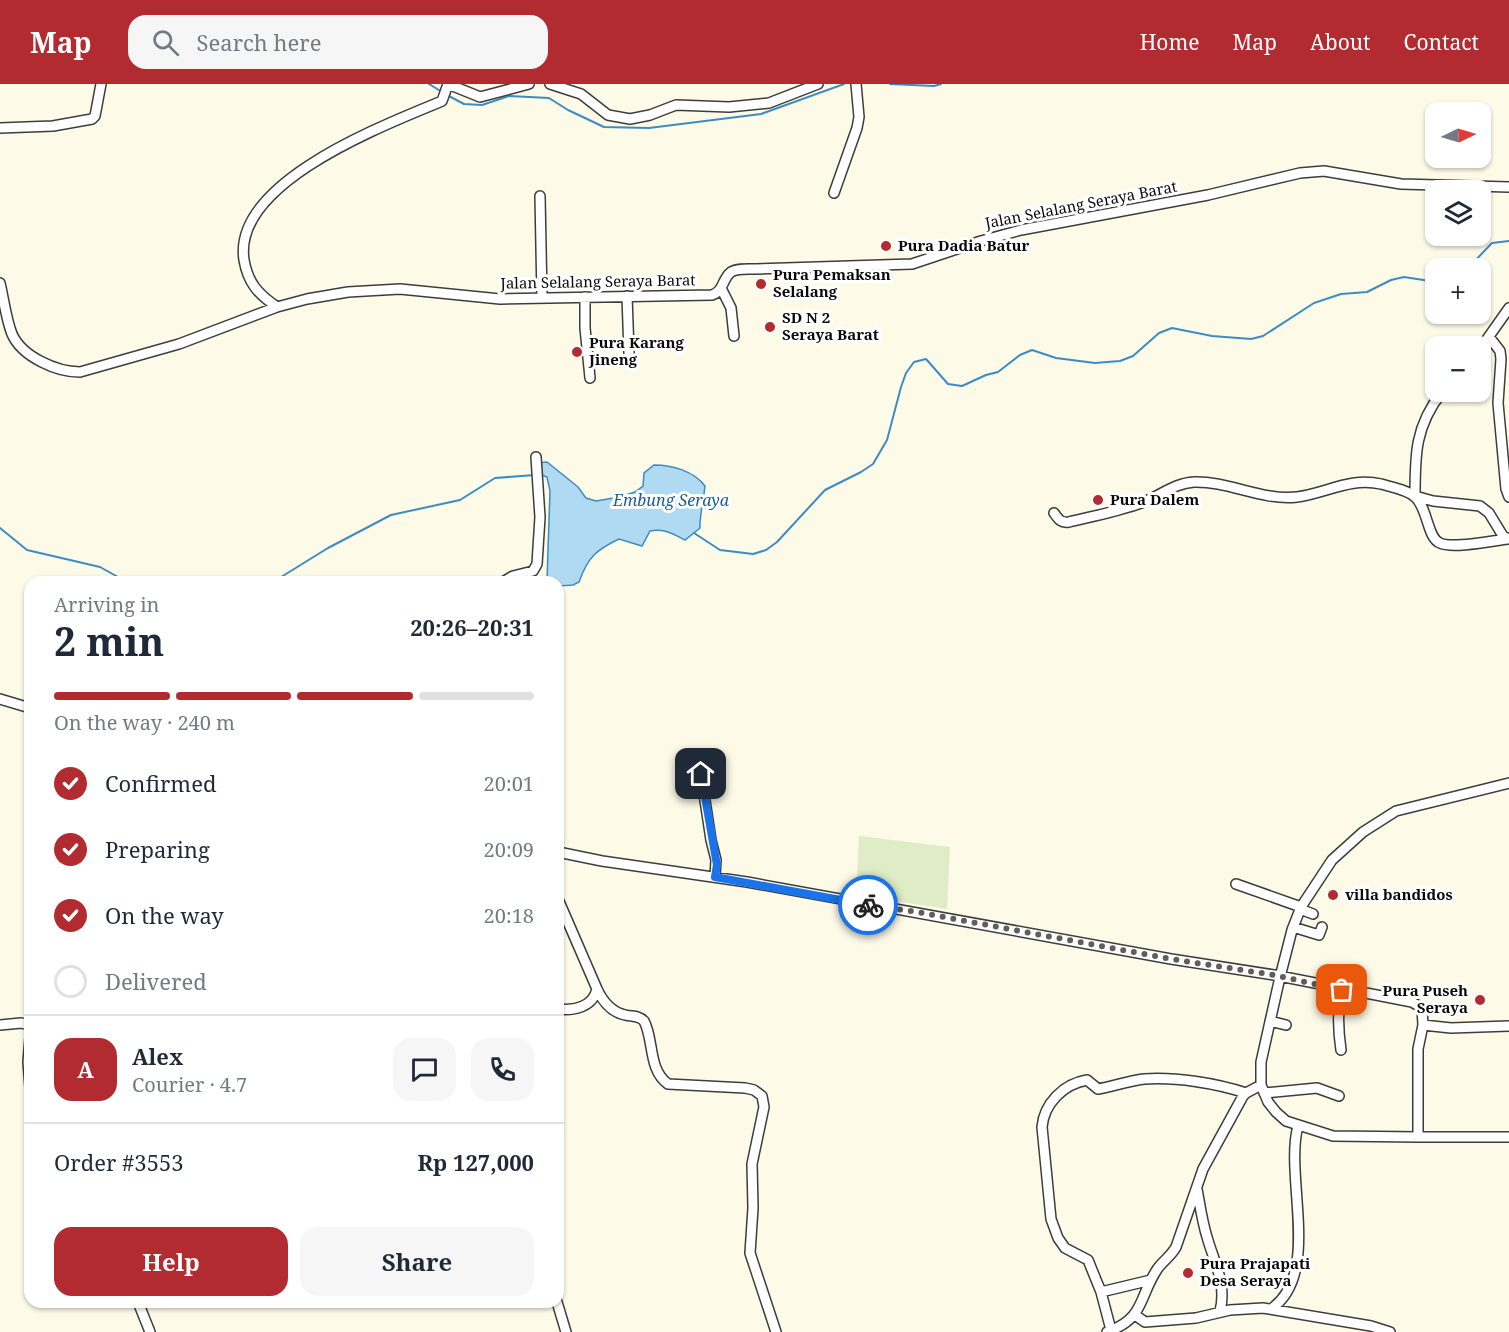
<!DOCTYPE html>
<html lang="en">
<head>
<meta charset="utf-8">
<style>
	:root { --surface:#fff; --page:#f6f6f7; --text:#1f2937; --muted:#747a83; --line:#e0e1e3; --accent:#b12b30 }
	body { margin:0; font-family:"Noto Serif",serif; background:var(--page); color:var(--text); height:100vh; display:flex; flex-direction:column; font-size:22px; white-space:nowrap }
	* { box-sizing:border-box; margin:0 }
	p { font-size:20px; color:var(--muted) }
	.icon { flex:none; width:33px; height:33px; fill:none; stroke:currentColor; stroke-width:2; stroke-linecap:round; stroke-linejoin:round }
	.map { position:relative; flex:1; overflow:hidden }
	.drawer { position:absolute; left:24px; top:492px; width:540px; height:732px; display:flex; flex-direction:column; background:var(--surface); border-radius:18px; box-shadow:0 2px 4px #0004 }
	.drawer>* { flex:none }
	.needle { width:39px; rotate:85deg }
	.buttons { position:absolute; left:1425px; top:18px; display:grid; gap:12px }
	.buttons a { display:grid; place-items:center; width:66px; height:66px; border-radius:12px; background:var(--surface); box-shadow:0 2px 4px #0004; font-size:30px }
	.pin { position:absolute; display:grid; place-items:center; width:51px; height:51px; color:#fff; margin:-26px; border-radius:12px; box-shadow:0 3px 9px #0006 }
	.courier { position:absolute; display:grid; place-items:center; width:60px; height:60px; margin:-30px; border:4px solid #1a73e8; border-radius:50%; background:#fff; color:#222; box-shadow:0 2px 8px #0007 }
	.summary em { font-style:normal; font-weight:700 }
	.summary div { display:flex; flex-direction:column-reverse }
	.summary { display:flex; align-items:center; justify-content:space-between; height:102px; padding:0 30px }
	h1 { font-size:39px; font-weight:700; line-height:45px }
	.bar { display:grid; grid-template-columns:repeat(4,1fr); gap:9px 6px; align-content:center; height:72px; padding:0 30px }
	.bar i { height:8px; border-radius:4px; background:var(--line) }
	.bar .on { background:var(--accent) }
	.bar p { grid-column:span 4 }
	.line { display:flex; align-items:center; gap:15px; padding:0 30px; border-top:2px solid var(--line) }
	.line div { flex:1 }
	.round { display:grid; place-items:center; flex:none; width:63px; height:63px; border-radius:18px; background:var(--page) }
	ol { padding:0 30px; list-style:none }
	li { display:flex; align-items:center; gap:18px; height:66px }
	li p { margin-inline-start:auto }
	li .icon { padding:6px; border-radius:50%; background:var(--accent); color:#fff; stroke-width:4 }
	li:last-child { color:var(--muted) }
	li i { width:33px; height:33px; border:3px solid var(--line); border-radius:50% }
	.cta { display:flex; gap:12px; margin-top:auto; padding:12px 30px }
	.cta a { flex:1; height:69px; border-radius:18px; background:var(--accent); color:#fff; font-size:24px; font-weight:700; line-height:69px; text-align:center }
	.cta a+a { background:var(--page); color:var(--text) }
	header { display:flex; align-items:center; gap:36px; box-sizing:border-box; height:84px; padding:0 30px; background:var(--accent); color:#fff }
	header strong { font-size:28px }
	nav { display:flex; gap:33px; margin-inline-start:auto; font-size:21px }
	.search { width:420px; height:54px; background:var(--page); display:flex; align-items:center; gap:15px; box-sizing:border-box; padding:0 21px; border-radius:18px; color:var(--muted); font-size:22px }
	.map>svg:first-child { display:block }
	.pitch { fill:#dfedc6 }
	.water { fill:#b0d9f2; stroke:#3c8cc4; stroke-width:1.5 }
	.lines { fill:none; stroke-linecap:round; stroke-linejoin:round }
	.stream { stroke:#3c8cc4; stroke-width:2 }
	.minor-casing { stroke:#3d3d3d; stroke-width:12 }
	.minor { stroke:#fff; stroke-width:9 }
	.done { stroke:#5f5e58; stroke-width:6; stroke-dasharray:0 10.8 }
	.route { stroke:#1a73e8; stroke-width:8 }
	.poi-dot { fill:#b12b30; stroke:#fff; stroke-width:2 }
	.labels { text-anchor:middle; stroke-width:6; stroke-linejoin:round; paint-order:stroke }
	.street-label { font-size:15px; fill:#0a0a0a; stroke:#fff }
	.poi-label { font-size:15px; font-weight:bold; fill:#0a0a0a; stroke:#fff; text-anchor:start }
	.water-label { font-size:16px; font-style:italic; fill:#1c5e93; stroke:#fff }
</style>
</head>
<body>
<header>
<strong>Map</strong>
<div class="search"><svg class="icon" aria-label="search" viewBox="0 0 24 24"><circle cx="10" cy="10" r="6"/><path d="M15 15l6 6"/></svg>Search here</div>
<nav><a>Home</a><a>Map</a><a>About</a><a>Contact</a></nav>
</header>
<div class="map">
<svg width="1509" height="1248" viewBox="0 0 1509 1248">
	<rect width="100%" height="100%" fill="#fefae8"/>
	<!-- pitch -->
	<path class="pitch" d="M859,752l91,11 -3,62 -91,-14z"/>
	<!-- water -->
	<path class="water" d="M547,378l31,25 8,11 10,3 23,-4 16,-5 8,-6 1,-13 10,-8c18,0 40,6 51,21 -1,11 -6,34 -5,42l-15,12c-12,-6 -21,-12 -35,-9l-8,15 -23,-7c-23,11 -31,18 -40,43l-6,3 -14,1 -1,-4 -11,-2 3,-89 -3,-14 -10,-4v-10z"/>
	<g class="lines">
		<!-- stream -->
		<path class="stream" d="M429,0l13,8
			M890,0l44,2 7,-2
			M447,11l17,9 18,1 27,-9 40,2 19,12 36,17 45,1 112,-14 83,-30
			M1468,184l24,-25 17,-2
			M0,444l27,22 73,17 27,15
			M694,449l26,17 33,4 13,-4 11,-8 48,-52 36,-18 12,-8 14,-24 14,-53 5,-14 8,-11 12,-3 22,25 14,2 24,-11 12,-3 22,-17 12,-5 24,8 39,5 25,-2 13,-5 26,-23 13,-5 40,8 39,3 12,-3 51,-33 27,-9 26,-2 24,-12 13,-3 26,4 6,-1
			M273,498l55,-34 63,-33 69,-15 35,-22 40,-3"/>
		<defs>
			<path id="minor" d="M448,0l32,13 49,-13
				M550,0l31,10 27,21 22,4 20,-4 26,-10 53,2 40,-4 49,-19
				M0,44l53,-2 39,-7 3,-3 6,-32
				M834,109l23,-65 2,-11 -3,-33
				M540,112l2,102
				M0,199c4,17 6,36 12,51 10,23 45,38 68,38l99,-28 98,-37 30,-8 41,-7 52,-3 100,10 212,-4c12,-4 10,-16 19,-23 6,-4 17,-3 25,-3l156,-5 69,-23 40,-11 187,-35 92,-22 24,-2 77,13 108,3
				M721,204l10,20 3,28
				M627,212l2,57
				M585,213v31l5,50
				M277,223c-19,-13 -29,-24 -33,-47 -12,-78 141,-135 198,-159l6,-17
				M1490,254l10,13 1,8 -3,44 8,86 3,8
				M1480,265l29,-41
				M1442,308c-27,34 -27,63 -27,104l18,5 47,5 9,7 14,23 6,3
				M1054,429c5,7 7,10 15,9 25,-6 51,-11 75,-20 17,-7 31,-19 50,-20 35,-1 68,19 103,15 30,-4 53,-20 84,-13 10,3 27,6 34,13 13,11 12,41 25,46 12,6 52,-2 67,-4
				M503,498l10,-6 20,-5 4,-7 3,-47 -4,-60
				M0,615l30,9
				M701,690l10,66 5,20 -1,17
				M558,768l44,9 145,21 424,77 103,16 138,27 10,6 1,17 -5,24v88h91
				M1236,800l65,23
				M558,815l39,90c-4,18 -23,22 -39,20
				M1300,825l13,5
				M1293,843l26,8 3,-8
				M597,905c6,13 14,23 28,26 8,2 13,0 19,6 10,18 4,49 24,63l77,4 9,2 8,6 2,11 -12,57 1,44 -3,45 26,79
				M1270,937l16,4
				M0,941l21,-2 9,2
				M1423,941l28,3 58,-2
				M30,954l-2,24 2,25
				M1341,966c-3,-20 -4,-40 1,-60
				M1264,1009l53,-5 22,8
				M1418,1053l-85,-1 -47,-15 -10,-9 -8,-10 -7,-17v-23l19,-85 12,-47 9,-23 31,-47 31,-28 33,-21 113,-28
				M1197,1105c3,16 5,32 10,48 7,25 20,47 13,74
				M1101,1208l50,-12
				M138,1218l12,30
				M557,1218l9,30
				M1271,1225c51,-35 13,-132 27,-183
				M1135,1231l10,7 51,-4 34,-8 33,-2 108,18 19,6
				M1111,1246l-10,-38 -13,-32 -23,-12 -7,-10 -7,-19 -9,-92c2,-23 21,-43 45,-47l11,9c16,-3 30,-8 46,-10 33,-2 71,4 102,14
				M1107,1248c39,-14 31,-35 51,-64 6,-8 13,-12 18,-21l27,-78 40,-73 3,-3 15,-8"/>
		</defs>
		<!-- minor casing -->
		<use href="#minor" class="minor-casing"/>
		<!-- minor -->
		<use href="#minor" class="minor"/>
	</g>
	<g class="lines">
		<!-- done -->
		<path class="done" d="M868,821l49,7 254,47 103,16 68,15"/>
		<!-- route -->
		<path class="route" d="M701,690l16,91 -2,12 153,28"/>
	</g>
	<!-- markers -->
	<g class="poi-dot">
		<circle cx="886" cy="162" r="6"/>
		<circle cx="761" cy="200" r="6"/>
		<circle cx="770" cy="243" r="6"/>
		<circle cx="577" cy="268" r="6"/>
		<circle cx="1098" cy="416" r="6"/>
		<circle cx="1333" cy="811" r="6"/>
		<circle cx="1480" cy="916" r="6"/>
		<circle cx="1188" cy="1189" r="6"/>
	</g>
	<g class="labels">
		<!-- street labels -->
		<g class="street-label">
			<text transform="translate(1081 121) rotate(-11)" y="5">Jalan Selalang Seraya Barat</text>
			<text transform="translate(598 198) rotate(-1)" y="5">Jalan Selalang Seraya Barat</text>
		</g>
		<!-- poi labels -->
		<g class="poi-label">
			<text x="898" y="167">Pura Dadia Batur</text>
			<text x="773" y="196">Pura Pemaksan<tspan x="773" dy="17">Selalang</tspan></text>
			<text x="782" y="239">SD N 2<tspan x="782" dy="17">Seraya Barat</tspan></text>
			<text x="589" y="264">Pura Karang<tspan x="589" dy="17">Jineng</tspan></text>
			<text x="1110" y="421">Pura Dalem</text>
			<text x="1345" y="816">villa bandidos</text>
			<text x="1468" y="912" text-anchor="end">Pura Puseh<tspan x="1468" dy="17">Seraya</tspan></text>
			<text x="1200" y="1185">Pura Prajapati<tspan x="1200" dy="17">Desa Seraya</tspan></text>
		</g>
		<!-- water labels -->
		<g class="water-label">
			<text x="671" y="422">Embung Seraya</text>
		</g>
	</g>
</svg>
<div class="buttons">
<a><svg class="needle" viewBox="-14 -14 28 28"><path d="M0-13l5 13h-10z" fill="#e53935"/><path d="M0 13l5-13h-10z" fill="#747a83"/></svg></a>
<a><svg class="icon" aria-label="layers" viewBox="0 0 24 24"><path d="M12 4l9 5-9 5-9-5zM3 14l9 5 9-5"/></svg></a>
<a>+</a>
<a>−</a>
</div>
<div class="pin" style="left:1342px;top:906px;background:#ea580c"><svg class="icon" aria-label="bag" viewBox="0 0 24 24"><path d="M5 8h14l-1 12H6zM9 8a3 3 0 0 1 6 0"/></svg></div>
<div class="pin" style="left:701px;top:690px;background:#1f2937"><svg class="icon" aria-label="home" viewBox="0 0 24 24"><path d="M3 11l9-7 9 7M6 9v11h12V9"/></svg></div>
<div class="courier" style="left:868px;top:821px"><svg class="icon" aria-label="bike" viewBox="0 0 24 24"><circle cx="6" cy="16" r="4"/><circle cx="18" cy="16" r="4"/><path d="M6 16l4-8h5l3 8M10 8l3 8H6M13 5h3"/></svg></div>
<section class="drawer">
<div class="summary"><div><h1>2 min</h1><p>Arriving in</p></div><em>20:26–20:31</em></div>
<div class="bar"><i class="on"></i><i class="on"></i><i class="on"></i><i></i><p>On the way · 240 m</p></div>
<ol>
<li><svg class="icon" aria-label="check" viewBox="0 0 24 24"><path d="M5 12l5 5 9-10"/></svg>Confirmed<p>20:01</p></li>
<li><svg class="icon" aria-label="check" viewBox="0 0 24 24"><path d="M5 12l5 5 9-10"/></svg>Preparing<p>20:09</p></li>
<li><svg class="icon" aria-label="check" viewBox="0 0 24 24"><path d="M5 12l5 5 9-10"/></svg>On the way<p>20:18</p></li>
<li><i></i>Delivered</li>
</ol>
<div class="line" style="height:108px"><b class="round" style="background:var(--accent);color:#fff">A</b><div><b>Alex</b><p>Courier · 4.7</p></div><a class="round"><svg class="icon" aria-label="chat" viewBox="0 0 24 24"><path d="M4 5h16v11H9l-5 4z"/></svg></a><a class="round"><svg class="icon" aria-label="phone" viewBox="0 0 24 24"><path d="M5 4h4l2 5-3 2q2 4 5 5l2-3 5 2v4C11 20 4 13 5 4z"/></svg></a></div>
<div class="line" style="height:78px"><div>Order #3553</div><b>Rp 127,000</b></div>
<div class="cta"><a>Help</a><a>Share</a></div>
</section>
</div>
</body>
</html>
